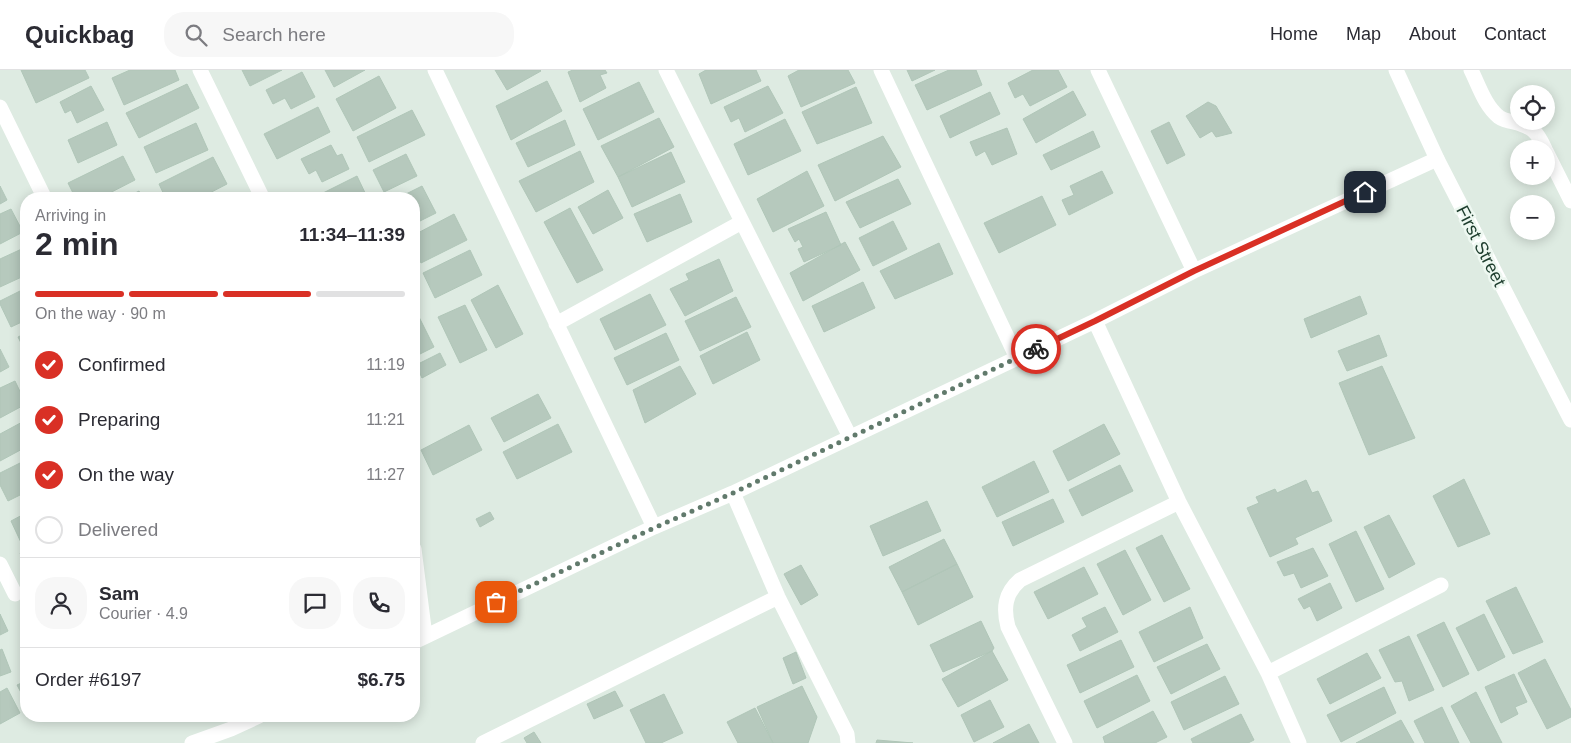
<!DOCTYPE html>
<html lang="en">
<head>
<meta charset="utf-8">
<style>
	:root { --surface:#fff; --page:#f7f7f7; --text:#2b2b33; --muted:#7c7c81; --line:#e1e1e2; --accent:#d93025 }
	body { margin:0; font-family:Arial,sans-serif; background:var(--page); color:var(--text); height:100vh; display:flex; flex-direction:column; font-size:19px; white-space:nowrap }
	* { box-sizing:border-box; margin:0 }
	p { font-size:16px; color:var(--muted) }
	.icon { flex:none; width:28px; height:28px; fill:none; stroke:currentColor; stroke-width:2; stroke-linecap:round; stroke-linejoin:round }
	.map { position:relative; flex:1; overflow:hidden }
	.sheet { position:absolute; left:20px; top:122px; width:400px; height:530px; display:flex; flex-direction:column; background:var(--surface); border-radius:20px; box-shadow:0 2px 12px #0003 }
	.sheet>* { flex:none }
	.tools { position:absolute; left:1510px; top:15px; display:grid; gap:10px }
	.tools a { display:grid; place-items:center; width:45px; height:45px; border-radius:50%; background:var(--surface); box-shadow:0 2px 12px #0003; font-size:25px }
	.pin { position:absolute; display:grid; place-items:center; width:42px; height:42px; color:#fff; margin:-21px; border-radius:10px; box-shadow:0 2px 8px #0006 }
	.courier { position:absolute; display:grid; place-items:center; width:50px; height:50px; margin:-25px; border:4px solid #d93025; border-radius:50%; background:#fff; color:#222; box-shadow:0 1px 6px #0007 }
	.summary em { font-style:normal; font-weight:700 }
	.summary div { display:flex; flex-direction:column-reverse }
	.summary { display:flex; align-items:center; justify-content:space-between; height:85px; padding:0 15px }
	h1 { font-size:32px; font-weight:700; line-height:38px }
	.bar { display:grid; grid-template-columns:repeat(4,1fr); gap:8px 5px; align-content:center; height:60px; padding:0 15px }
	.bar i { height:6px; border-radius:4px; background:var(--line) }
	.bar .on { background:var(--accent) }
	.bar p { grid-column:span 4 }
	.line { display:flex; align-items:center; gap:12px; padding:0 15px; border-top:1px solid var(--line) }
	.line div { flex:1 }
	.round { display:grid; place-items:center; flex:none; width:52px; height:52px; border-radius:20px; background:var(--page) }
	ol { padding:0 15px; list-style:none }
	li { display:flex; align-items:center; gap:15px; height:55px }
	li p { margin-inline-start:auto }
	li .icon { padding:5px; border-radius:50%; background:var(--accent); color:#fff; stroke-width:4 }
	li:last-child { color:var(--muted) }
	li i { width:28px; height:28px; border:2px solid var(--line); border-radius:50% }
	header { display:flex; align-items:center; gap:30px; box-sizing:border-box; height:70px; padding:0 25px; background:var(--surface); border-bottom:1px solid var(--line) }
	header strong { font-size:24px }
	nav { display:flex; gap:28px; margin-inline-start:auto; font-size:18px }
	.search { width:350px; height:45px; background:var(--page); display:flex; align-items:center; gap:12px; box-sizing:border-box; padding:0 18px; border-radius:20px; color:var(--muted); font-size:19px }
	.map>svg:first-child { display:block }
	.building { fill:#b6c9bd; stroke:#b0c6b8 }
	.lines { fill:none; stroke-linecap:round; stroke-linejoin:round }
	.minor { stroke:#fff; stroke-width:15 }
	.tertiary { stroke:#fff; stroke-width:15 }
	.done { stroke:#617a6c; stroke-width:5; stroke-dasharray:0 9 }
	.route { stroke:#d93025; stroke-width:6 }
	.labels { text-anchor:middle; stroke-width:5; stroke-linejoin:round; paint-order:stroke }
	.street-label { font-size:18px; fill:#1d3d2d; stroke:#eef8f1 }
</style>
</head>
<body>
<header>
<strong>Quickbag</strong>
<div class="search"><svg class="icon" aria-label="search" viewBox="0 0 24 24"><circle cx="10" cy="10" r="6"/><path d="M15 15l6 6"/></svg>Search here</div>
<nav><a>Home</a><a>Map</a><a>About</a><a>Contact</a></nav>
</header>
<div class="map">
<svg width="1571" height="673" viewBox="0 0 1571 673">
	<rect width="100%" height="100%" fill="#deebe2"/>
	<!-- building -->
	<path class="building" d="M21,0h64l4,8 -53,25z
		M130,0h45l4,10 -55,25 -12,-27z
		M242,0h40l-32,16z
		M325,0h40l-31,17z
		M495,0h45l1,1 -34,19z
		M573,0h32l2,3 -7,2 6,13 -26,14 -12,-30z
		M706,0h50l5,11 -50,23 -12,-30z
		M799,0h49l7,13 -54,24 -13,-31z
		M907,0h28l-23,11z
		M949,0h27l6,15 -55,25 -12,-25z
		M1033,0h25l9,17 -37,19 -7,-12 -8,4 -7,-15z
		M302,2l13,25 -24,12 -6,-11 -12,6 -7,-14z
		M379,6l17,32 -43,23 -17,-32z
		M547,11l15,30 -51,29 -15,-34z
		M639,12l15,30 -56,28 -15,-31z
		M187,14l12,24 -60,30 -13,-25z
		M91,16l13,24 -27,13 -6,-13 -6,3 -5,-11z
		M768,16l15,27 -38,19 -6,-14 -8,4 -7,-15z
		M856,17l16,36 -55,21 -15,-32z
		M1073,21l13,24 -50,28 -13,-24z
		M990,22l10,22 -50,24 -10,-22z
		M1208,32l8,4 16,27 -16,4 -4,-6 -12,7 -14,-22z
		M318,37l12,25 -53,27 -13,-25z
		M412,40l13,25 -56,27 -12,-25z
		M659,48l15,29 -56,30 -17,-31z
		M785,49l16,32 -53,24 -14,-31z
		M565,50l10,25 -47,22 -12,-24z
		M107,52l10,23 -39,18 -10,-23z
		M1169,52l16,33 -18,9 -16,-33z
		M196,53l12,27 -52,23 -12,-26z
		M1007,58l10,26 -25,11 -7,-14 -9,5 -6,-14z
		M1093,61l7,16 -49,23 -8,-15z
		M883,66l18,31 -66,34 -17,-36z
		M331,75l6,11 5,-2 7,15 -27,13 -6,-12 -7,4 -8,-15z
		M580,81l14,31 -58,30 -17,-31z
		M671,82l14,30 -53,25 -14,-30z
		M406,84l11,22 -33,16 -11,-22z
		M123,86l12,24 -37,19h-22l-8,-16z
		M213,87l14,27 -29,15h-32l-7,-15z
		M807,101l17,35 -51,26 -16,-33z
		M1102,101l11,22 -44,22 -7,-15 12,-5 -4,-9z
		M357,106l11,23h-57z
		M898,109l13,25 -51,24 -14,-26z
		M0,116l7,14 -7,4z
		M422,116l14,27 -22,11v-25h-18z
		M608,120l15,28 -30,16 -15,-27z
		M139,121l4,8h-19z
		M680,124l12,28 -45,20 -13,-28z
		M1042,126l14,29 -57,28 -15,-30z
		M570,138l33,62 -26,13 -33,-61z
		M11,139l12,23 -23,12v-30z
		M826,142l15,33 -37,17 -6,-13 5,-2 -4,-8 -4,3 -7,-13z
		M454,144l13,26 -46,23 -7,-15v-13z
		M893,151l14,28 -34,17 -14,-28z
		M845,172l15,28 -57,31 -13,-28z
		M939,173l14,31 -58,25 -15,-28z
		M26,177v28l-26,12v-28z
		M470,180l12,25 -47,23 -12,-25z
		M719,189l14,32 -48,25 -15,-27 19,-9 -3,-6z
		M863,212l12,26 -51,24 -12,-26z
		M498,215l25,49 -27,14 -25,-48z
		M26,218v32l-15,7 -11,-23v-3z
		M650,224l16,31 -51,25 -15,-31z
		M1360,226l7,18 -56,24 -7,-19z
		M736,227l15,30 -51,24 -15,-30z
		M465,235l22,45 -27,13 -22,-46z
		M419,247l15,30 -20,10v-37z
		M747,262l13,28 -47,24 -13,-28z
		M26,263v20l-8,-16z
		M666,263l13,27 -52,25 -13,-27z
		M1379,265l8,21 -40,15 -9,-20z
		M0,279l9,18 -9,5z
		M440,283l6,12 -24,13 -6,-13z
		M680,296l16,28 -51,29 -12,-33z
		M1382,296l33,72 -46,17 -30,-72z
		M15,311l11,23 -26,14v-30z
		M538,324l13,24 -47,24 -13,-24z
		M26,350v27l-26,14v-27z
		M558,354l14,28 -55,27 -14,-27z
		M1104,354l16,30 -52,27 -15,-30z
		M469,355l13,25 -49,25 -12,-25z
		M26,390v32l-18,9 -8,-16v-12z
		M1034,391l15,31 -52,25 -15,-30z
		M1120,395l13,26 -51,25 -13,-26z
		M1464,409l26,55 -32,13 -25,-51z
		M1306,410l6,13 6,-2 14,30 -37,17 3,6 -28,13 -23,-49 12,-5 -3,-6 19,-8 2,4z
		M1053,429l11,23 -51,24 -11,-24z
		M927,431l14,30 -58,25 -13,-30z
		M490,442l4,7 -14,8 -4,-8z
		M26,443v52l-6,-12 5,-2 -14,-30z
		M1389,445l26,49 -26,14 -25,-51z
		M1356,461l28,58 -28,13 -27,-58z
		M1162,465l28,54 -26,13 -28,-54z
		M944,469l13,25 -55,28 -13,-25z
		M1313,478l15,28 -27,12 -7,-15 -10,3 -7,-14z
		M1125,480l26,50 -28,15 -26,-51z
		M957,494l16,33 -55,28 -16,-33z
		M801,495l17,30 -17,10 -17,-31z
		M1084,497l14,27 -50,25 -14,-27z
		M1330,513l12,25 -25,13 -7,-15 -6,3 -6,-10z
		M1516,517l27,55 -30,12 -27,-53z
		M1105,537l13,25 -38,19 -8,-16 15,-8 -5,-9z
		M1190,537l13,31 -49,24 -15,-30z
		M0,544l8,17 -8,4z
		M1484,544l21,43 -27,14 -22,-43z
		M981,551l13,27 -2,3 -49,21 -13,-27z
		M1444,552l25,52 -26,13 -26,-52z
		M1409,566l25,54 -25,11 -7,-20 -7,1 -16,-32z
		M1121,570l13,27 -54,26 -13,-28z
		M1207,574l13,25 -49,25 -14,-27z
		M2,579l9,23 -11,4v-26z
		M992,581l16,29 -50,27 -16,-28z
		M796,582l10,26 -13,6 -10,-26z
		M1367,583l14,25 -51,26 -13,-25z
		M1545,589l26,51v7l-24,12 -29,-56z
		M1514,604l13,28 -12,5 3,7 -17,9 -16,-36z
		M1137,605l13,26 -53,27 -13,-27z
		M1225,606l14,28 -55,26 -13,-28z
		M26,611v21l-9,-17z
		M802,616l15,31 -9,26h-35l-16,-36z
		M1384,617l12,26 -55,29 -14,-27z
		M7,618l13,25 -20,11v-32z
		M615,621l8,15 -29,13 -7,-15z
		M1476,622l26,51h-31l-20,-37z
		M664,624l19,39 -22,10h-15l-16,-33z
		M990,630l14,27 -30,15 -13,-27z
		M1442,637l17,36h-34l-11,-22z
		M755,638l18,35h-35l-11,-21z
		M1153,641l14,26 -12,6h-50l-2,-6z
		M1241,644l13,26 -6,3h-55l-2,-4z
		M34,646h11l-9,5z
		M1401,650l13,23h-58z
		M1029,654l10,19h-46z
		M534,662l7,11h-14l-3,-5z
		M877,670l36,3h-37z"/>
	<g class="lines">
		<!-- minor -->
		<path class="minor" d="M200,0l63,129
			M435,0l219,457
			M666,0l184,367
			M881,0l136,288
			M1098,0l96,201
			M1471,0c8,16 14,36 28,47 4,3 9,4 15,5 18,5 23,9 31,27
			M0,37l45,92
			M1546,81l25,50
			M1095,251l84,181 89,171 31,70
			M556,254l186,-102
			M733,423l45,104 69,137 1,9
			M414,479l11,87
			M0,494l15,30
			M414,572l240,-115 79,-34 362,-172 99,-50 243,-112
			M1268,603l173,-88
			M192,673l39,-14 28,-13
			M483,673l295,-146
			M1065,673l-57,-116c-5,-19 -3,-34 12,-47l159,-78"/>
		<!-- tertiary -->
		<path class="tertiary" d="M1396,0l41,89 134,261"/>
	</g>
	<g class="lines">
		<!-- done -->
		<path class="done" d="M496,532l158,-74 79,-35 303,-144"/>
		<!-- route -->
		<path class="route" d="M1036,279l59,-28 99,-50 171,-79"/>
	</g>
	<g class="labels">
		<!-- street labels -->
		<g class="street-label">
			<text transform="translate(1481 176) rotate(63)" y="6">First Street</text>
		</g>
	</g>
</svg>
<div class="tools">
<a><svg class="icon" aria-label="locate" viewBox="0 0 24 24"><circle cx="12" cy="12" r="6"/><path d="M12 2v4M12 18v4M2 12h4M18 12h4"/></svg></a>
<a>+</a>
<a>−</a>
</div>
<div class="pin" style="left:496px;top:532px;background:#ea580c"><svg class="icon" aria-label="bag" viewBox="0 0 24 24"><path d="M5 8h14l-1 12H6zM9 8a3 3 0 0 1 6 0"/></svg></div>
<div class="pin" style="left:1365px;top:122px;background:#1f2937"><svg class="icon" aria-label="home" viewBox="0 0 24 24"><path d="M3 11l9-7 9 7M6 9v11h12V9"/></svg></div>
<div class="courier" style="left:1036px;top:279px"><svg class="icon" aria-label="bike" viewBox="0 0 24 24"><circle cx="6" cy="16" r="4"/><circle cx="18" cy="16" r="4"/><path d="M6 16l4-8h5l3 8M10 8l3 8H6M13 5h3"/></svg></div>
<section class="sheet">
<div class="summary"><div><h1>2 min</h1><p>Arriving in</p></div><em>11:34–11:39</em></div>
<div class="bar"><i class="on"></i><i class="on"></i><i class="on"></i><i></i><p>On the way · 90 m</p></div>
<ol>
<li><svg class="icon" aria-label="check" viewBox="0 0 24 24"><path d="M5 12l5 5 9-10"/></svg>Confirmed<p>11:19</p></li>
<li><svg class="icon" aria-label="check" viewBox="0 0 24 24"><path d="M5 12l5 5 9-10"/></svg>Preparing<p>11:21</p></li>
<li><svg class="icon" aria-label="check" viewBox="0 0 24 24"><path d="M5 12l5 5 9-10"/></svg>On the way<p>11:27</p></li>
<li><i></i>Delivered</li>
</ol>
<div class="line" style="height:90px"><a class="round"><svg class="icon" aria-label="person" viewBox="0 0 24 24"><circle cx="12" cy="8" r="4"/><path d="M4 21q1-7 8-7t8 7"/></svg></a><div><b>Sam</b><p>Courier · 4.9</p></div><a class="round"><svg class="icon" aria-label="chat" viewBox="0 0 24 24"><path d="M4 5h16v11H9l-5 4z"/></svg></a><a class="round"><svg class="icon" aria-label="phone" viewBox="0 0 24 24"><path d="M5 4h4l2 5-3 2q2 4 5 5l2-3 5 2v4C11 20 4 13 5 4z"/></svg></a></div>
<div class="line" style="height:65px"><div>Order #6197</div><b>$6.75</b></div>
</section>
</div>
</body>
</html>
